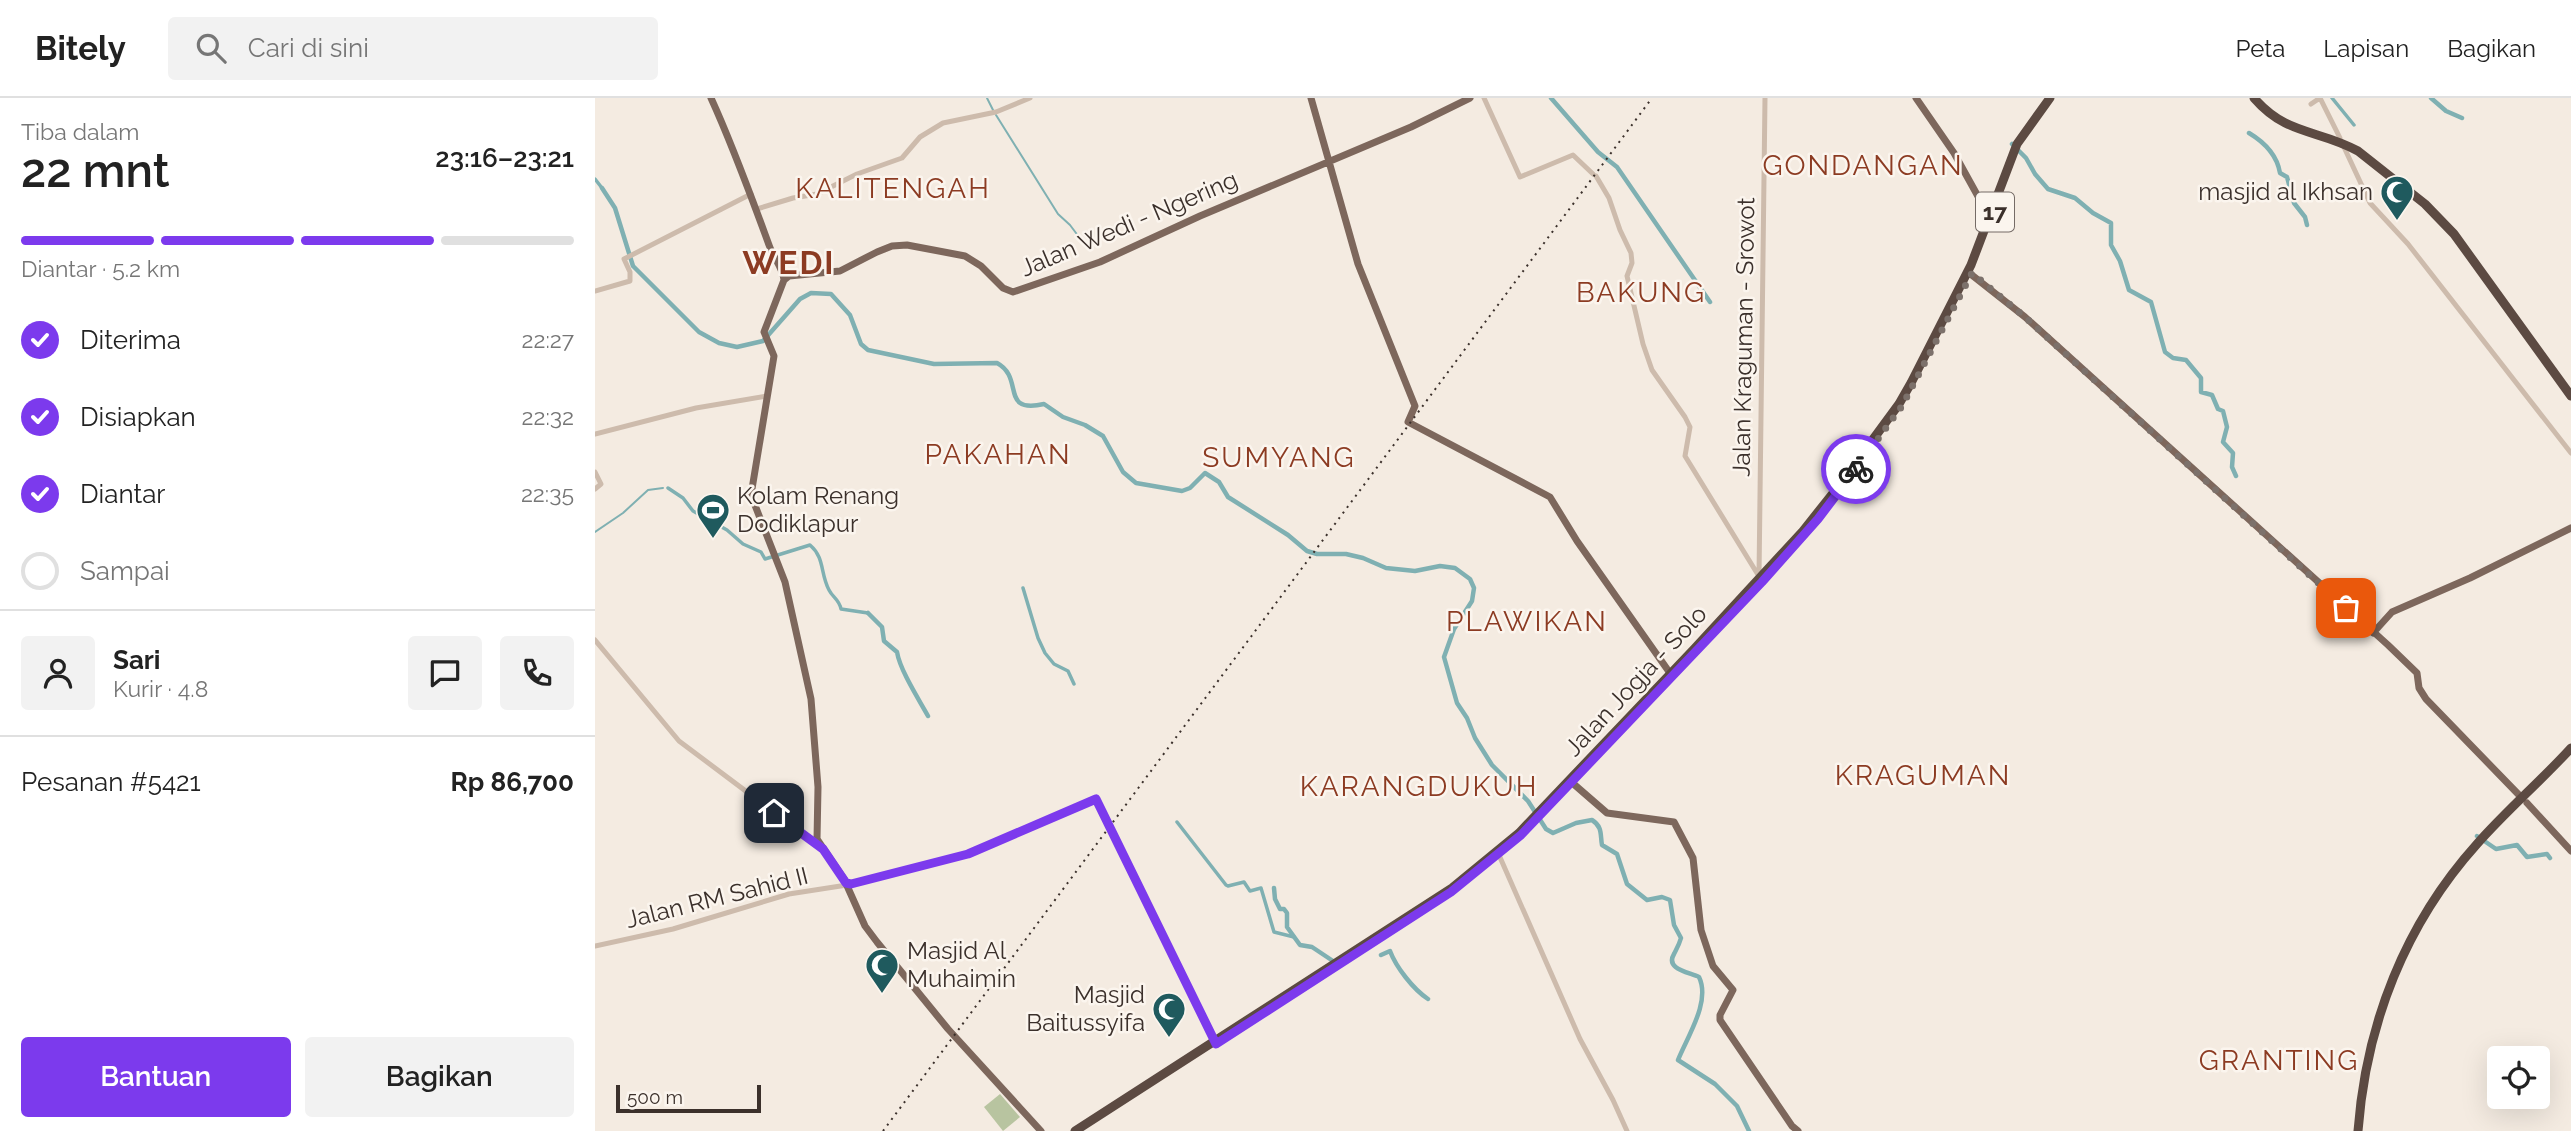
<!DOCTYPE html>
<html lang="id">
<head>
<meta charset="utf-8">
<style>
	:root { --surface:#fff; --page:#f2f2f2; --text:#222; --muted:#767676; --line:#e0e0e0; --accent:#7c3aed }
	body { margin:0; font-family:Raleway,sans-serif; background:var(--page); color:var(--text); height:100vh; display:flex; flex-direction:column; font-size:26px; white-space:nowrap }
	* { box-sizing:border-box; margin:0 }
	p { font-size:23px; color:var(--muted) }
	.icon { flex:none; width:38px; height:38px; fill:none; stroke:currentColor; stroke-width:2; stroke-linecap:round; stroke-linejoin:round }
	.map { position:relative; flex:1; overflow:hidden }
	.sheet { display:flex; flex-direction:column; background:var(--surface); width:595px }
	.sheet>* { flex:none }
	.controls { position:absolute; left:1892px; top:948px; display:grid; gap:14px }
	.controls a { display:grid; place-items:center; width:63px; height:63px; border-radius:7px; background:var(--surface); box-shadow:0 7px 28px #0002; font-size:35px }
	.scale { position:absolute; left:21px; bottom:18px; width:145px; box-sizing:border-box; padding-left:7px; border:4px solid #3b302b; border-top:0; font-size:19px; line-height:24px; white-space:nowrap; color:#3b302b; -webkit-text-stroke:5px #fbf5ee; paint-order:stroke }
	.pin { position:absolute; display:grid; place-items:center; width:60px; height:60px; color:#fff; margin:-30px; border-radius:14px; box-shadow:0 4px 10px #0006 }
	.courier { position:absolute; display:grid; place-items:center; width:70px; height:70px; margin:-35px; border:5px solid #7c3aed; border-radius:50%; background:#fff; color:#222; box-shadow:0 2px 9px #0007 }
	.headline em { font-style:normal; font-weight:600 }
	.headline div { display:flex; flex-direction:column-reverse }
	.headline { display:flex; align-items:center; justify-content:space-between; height:119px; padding:0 21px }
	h1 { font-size:46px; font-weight:600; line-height:52px }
	.bar { display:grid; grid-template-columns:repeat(4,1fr); gap:10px 7px; align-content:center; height:84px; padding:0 21px }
	.bar i { height:9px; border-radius:5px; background:var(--line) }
	.bar .current { background:var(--accent) }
	.bar p { grid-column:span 4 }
	.line { display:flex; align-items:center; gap:18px; padding:0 21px; border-top:2px solid var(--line) }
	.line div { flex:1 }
	.round { display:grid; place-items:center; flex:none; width:74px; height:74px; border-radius:7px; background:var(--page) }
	ol { padding:0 21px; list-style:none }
	li { display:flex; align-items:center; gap:21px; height:77px }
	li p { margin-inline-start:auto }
	li .icon { padding:7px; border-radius:50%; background:var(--accent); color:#fff; stroke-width:4 }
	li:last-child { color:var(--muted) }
	li i { width:38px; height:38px; border:4px solid var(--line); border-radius:50% }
	.action { display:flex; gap:14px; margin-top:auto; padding:14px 21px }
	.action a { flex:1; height:80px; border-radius:7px; background:var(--accent); color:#fff; font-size:28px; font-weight:600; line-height:80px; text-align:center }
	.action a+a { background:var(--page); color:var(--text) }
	header { display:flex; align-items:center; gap:42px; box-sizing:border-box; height:98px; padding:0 35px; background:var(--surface); border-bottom:2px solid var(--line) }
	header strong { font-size:33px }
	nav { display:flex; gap:38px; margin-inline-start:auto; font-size:24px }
	.search { width:490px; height:63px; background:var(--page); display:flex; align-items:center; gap:18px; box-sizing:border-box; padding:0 24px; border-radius:7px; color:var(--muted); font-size:26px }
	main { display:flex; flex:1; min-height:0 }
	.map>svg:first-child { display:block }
	.green { fill:#b8c4a0 }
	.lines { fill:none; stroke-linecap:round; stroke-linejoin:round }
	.stream { stroke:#7fb0b2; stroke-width:2 }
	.canal { stroke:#7fb0b2; stroke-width:3.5 }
	.river { stroke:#7fb0b2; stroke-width:4.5 }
	.minor { stroke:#cdbbac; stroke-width:5 }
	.major { stroke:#7d675c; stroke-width:7 }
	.highway { stroke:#5c4a42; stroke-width:9 }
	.rail { stroke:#3b302b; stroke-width:2; stroke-dasharray:2 5; stroke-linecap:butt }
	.done { stroke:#7c716b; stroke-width:7; stroke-dasharray:0 12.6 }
	.route { stroke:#7c3aed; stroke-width:9 }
	.labels { text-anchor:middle; stroke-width:5; stroke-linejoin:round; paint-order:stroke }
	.shield { fill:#fbf5ee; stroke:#756b66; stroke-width:2 }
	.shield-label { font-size:23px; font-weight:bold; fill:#3b302b }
	.poi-label { font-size:24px; fill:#3b302b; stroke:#fbf5ee; text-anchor:end }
	.street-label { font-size:24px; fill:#3b302b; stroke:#fbf5ee }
	.quarter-label { font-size:28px; letter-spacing:2px; fill:#8c3b22; stroke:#fbf5ee }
	.district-label { font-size:32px; font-weight:bold; letter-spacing:2px; fill:#8c3b22; stroke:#fbf5ee }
</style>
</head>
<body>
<header>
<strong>Bitely</strong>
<div class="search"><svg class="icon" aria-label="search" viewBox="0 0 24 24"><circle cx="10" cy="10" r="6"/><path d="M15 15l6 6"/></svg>Cari di sini</div>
<nav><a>Peta</a><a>Lapisan</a><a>Bagikan</a></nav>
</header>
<main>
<section class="sheet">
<div class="headline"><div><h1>22 mnt</h1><p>Tiba dalam</p></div><em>23:16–23:21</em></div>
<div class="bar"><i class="current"></i><i class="current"></i><i class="current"></i><i></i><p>Diantar · 5.2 km</p></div>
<ol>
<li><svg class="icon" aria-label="check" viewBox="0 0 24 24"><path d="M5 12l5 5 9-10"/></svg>Diterima<p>22:27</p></li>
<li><svg class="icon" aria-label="check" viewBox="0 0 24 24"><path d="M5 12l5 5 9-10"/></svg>Disiapkan<p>22:32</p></li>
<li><svg class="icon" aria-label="check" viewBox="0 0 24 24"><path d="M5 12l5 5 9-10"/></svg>Diantar<p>22:35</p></li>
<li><i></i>Sampai</li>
</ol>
<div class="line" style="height:126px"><a class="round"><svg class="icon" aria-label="person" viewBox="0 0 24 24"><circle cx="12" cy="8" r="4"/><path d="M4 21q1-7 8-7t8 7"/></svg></a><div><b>Sari</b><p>Kurir · 4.8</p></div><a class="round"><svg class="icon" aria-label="chat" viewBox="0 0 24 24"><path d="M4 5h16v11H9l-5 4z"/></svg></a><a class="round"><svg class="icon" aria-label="phone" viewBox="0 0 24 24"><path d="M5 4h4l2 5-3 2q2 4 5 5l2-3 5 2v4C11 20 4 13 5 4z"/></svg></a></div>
<div class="line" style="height:91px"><div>Pesanan #5421</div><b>Rp 86,700</b></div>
<div class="action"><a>Bantuan</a><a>Bagikan</a></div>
</section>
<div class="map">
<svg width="1976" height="1033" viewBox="0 0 1976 1033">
	<rect width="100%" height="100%" fill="#f4ebe1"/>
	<!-- green -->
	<path class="green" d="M405,996l20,23 -17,14 -19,-24z"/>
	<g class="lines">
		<!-- stream -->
		<path class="stream" d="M392,0l6,12
			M401,17l62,99 12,11 18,24
			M0,434l28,-19 25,-23 15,-2"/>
		<!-- canal -->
		<path class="canal" d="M1737,0l22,27
			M0,81l7,9
			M73,390l15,10 10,13 34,19 16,14 18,8 4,7 45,-14c15,13 10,28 19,45 4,8 10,9 12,19l27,4
			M428,490l15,50 7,15 9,11 14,7 6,13
			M582,724l49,63 2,1 16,-4 6,9 11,-3 13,44 20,5"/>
		<!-- river -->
		<path class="river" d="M956,0l47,54 19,15 93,135
			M1836,0l15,13 16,7
			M1654,35c15,9 28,22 31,40l7,4 7,26 11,14 2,8
			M1417,46l14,14 9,16 13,15 27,9 18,15 18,10v22l9,16 9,29 22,12 14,50 8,6 13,2 15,18v14l11,3 6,14 5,2 4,16 -4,15 10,11 -1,14 4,9
			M7,90l13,20 18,58 66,66 20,11 18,4 26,-6 37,-42 11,-6 20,1 19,21 11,29 7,6 66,14 63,-1c28,15 2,51 47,41l19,13 22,8 18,11 20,36 13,11 46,8 8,-3 15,-15 14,9 9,15 60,38 19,16 10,3h29l17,4 23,10 29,3 25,-5 15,2 15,11 4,9 -2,13 -18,28 -10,28 13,46 10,15 8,20 17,27 36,36 18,28 7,4 23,-10 16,-3c11,7 8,15 10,25l15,9 10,30 20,16 15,-3 8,3 4,25 7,13c-2,7 -4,10 -7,16 -9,15 14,18 25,23 12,25 -12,60 -21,83l37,24 22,22 12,25
			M273,515l14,14 2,14 13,11c3,18 21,46 31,64
			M1882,738l19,13 21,-4 10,12 20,-3 3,4
			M679,790l1,11 5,10h4l3,4v14l13,18 12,2 21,14
			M786,857l9,-4c6,16 23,38 38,48"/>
		<!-- minor -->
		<path class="minor" d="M889,0l36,79 53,-22 20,19
			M1716,6l9,-6 20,40
			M1748,47l27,58 38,41 163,209
			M1001,78l13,22 11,32 11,23 1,10 -5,13 16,68 9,26 33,47 5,10 -5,29 75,122
			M162,111l36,-11 24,-4 40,-20 45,-16 18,-21 23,-14 53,-11 34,-14
			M0,193l35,-10v-9l-6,-13 127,-65
			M0,336l101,-26 71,-12
			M0,374l6,12 -6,5
			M1164,478l6,-478
			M0,542l84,101 144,108
			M904,757l81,184 33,61 14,31
			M0,848l78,-17 116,-35 58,-9 121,-31 128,-55 119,243"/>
		<!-- major -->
		<path class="major" d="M116,0c22,48 40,98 58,147 4,12 14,23 15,35l5,-4 51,-5 37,-19 15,-6 15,-1 58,11 16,10 22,22 10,4 87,-30 100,-46 211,-89 59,-29
			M716,0l47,166 57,142 -7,16 142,75 27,44 95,135
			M1321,0l38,55 26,47 13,17
			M1373,174l57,45 363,328 29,28 2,15 7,11 94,97
			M189,182l-20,52 10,24 -23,139 34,87 26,117 7,88 -1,52 27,40 21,47 12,16 71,87 93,102
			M1778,535l19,-21 78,-34 101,-50
			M974,682l38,33 67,9 19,36 8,72 12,36 20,24 -13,25v5l72,106 6,5
			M1932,705l44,48"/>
		<!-- highway -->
		<path class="highway" d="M1659,0c33,38 64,31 104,53l67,53 29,30 117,162
			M480,1033l377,-243 67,-55 175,-184 109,-118 35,-44 61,-83 12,-21 60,-118 46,-121 33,-46
			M1763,1033c8,-107 47,-207 119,-287 30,-34 64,-63 94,-96"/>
		<!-- rail -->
		<path class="rail" d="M288,1033l769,-1033"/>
	</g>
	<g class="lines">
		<!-- done -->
		<path class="done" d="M1261,371l46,-63 70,-133 53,44 321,291"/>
		<!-- route -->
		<path class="route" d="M179,715l49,36 23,34 5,1 117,-30 128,-55 120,245 235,-152 70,-57 241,-253 56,-63 38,-50"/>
	</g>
	<!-- icons -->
	<defs>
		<symbol id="mosque-pin" viewBox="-11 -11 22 30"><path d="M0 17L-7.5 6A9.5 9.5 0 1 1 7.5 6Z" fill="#1f5a5e" stroke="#fbf5ee"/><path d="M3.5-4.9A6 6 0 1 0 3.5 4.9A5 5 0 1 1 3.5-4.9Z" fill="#fff"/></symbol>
		<symbol id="stadium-pin" viewBox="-11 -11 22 30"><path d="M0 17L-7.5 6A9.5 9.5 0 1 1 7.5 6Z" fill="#1f5a5e" stroke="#fbf5ee"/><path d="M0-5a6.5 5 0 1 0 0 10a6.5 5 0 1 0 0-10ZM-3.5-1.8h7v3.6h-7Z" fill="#fff"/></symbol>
	</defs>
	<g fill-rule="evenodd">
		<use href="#mosque-pin" x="1783" y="75" width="38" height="52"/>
		<use href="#stadium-pin" x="99" y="393" width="38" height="52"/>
		<use href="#mosque-pin" x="268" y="848" width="38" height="52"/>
		<use href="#mosque-pin" x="555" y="892" width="38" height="52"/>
	</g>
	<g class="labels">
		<!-- shield labels -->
		<rect class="shield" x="1381" y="94.5" width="38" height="39" rx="5"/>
		<g class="shield-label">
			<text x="1400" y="122">17</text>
		</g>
		<!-- poi labels -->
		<g class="poi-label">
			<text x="1778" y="102">masjid al Ikhsan</text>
			<text x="142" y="406" text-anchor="start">Kolam Renang<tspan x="142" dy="28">Dodiklapur</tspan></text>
			<text x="312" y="861" text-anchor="start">Masjid Al<tspan x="312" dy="28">Muhaimin</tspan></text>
			<text x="550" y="905">Masjid<tspan x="550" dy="28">Baitussyifa</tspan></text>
		</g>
		<!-- street labels -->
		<g class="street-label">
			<text transform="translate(534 126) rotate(-23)" y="8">Jalan Wedi - Ngering</text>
			<text transform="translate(1149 239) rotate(-89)" y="8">Jalan Kraguman - Srowot</text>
			<text transform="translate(1041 583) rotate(-47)" y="8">Jalan Jogja - Solo</text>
			<text transform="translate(122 800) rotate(-14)" y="8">Jalan RM Sahid II</text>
		</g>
		<!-- quarter labels -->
		<g class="quarter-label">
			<text x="1268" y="77">GONDANGAN</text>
			<text x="298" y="100">KALITENGAH</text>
			<text x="1046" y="204">BAKUNG</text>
			<text x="403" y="366">PAKAHAN</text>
			<text x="684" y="369">SUMYANG</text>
			<text x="932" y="533">PLAWIKAN</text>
			<text x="1328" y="687">KRAGUMAN</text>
			<text x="824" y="698">KARANGDUKUH</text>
			<text x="1684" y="972">GRANTING</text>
		</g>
		<!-- district labels -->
		<g class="district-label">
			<text x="194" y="176">WEDI</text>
		</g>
	</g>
</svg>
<div class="controls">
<a><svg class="icon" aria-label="locate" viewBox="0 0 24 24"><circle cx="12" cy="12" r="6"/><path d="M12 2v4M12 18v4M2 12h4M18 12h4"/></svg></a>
</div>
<div class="scale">500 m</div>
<div class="pin" style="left:1751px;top:510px;background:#ea580c"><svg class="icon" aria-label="bag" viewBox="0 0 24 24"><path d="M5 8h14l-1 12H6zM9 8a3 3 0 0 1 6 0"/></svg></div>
<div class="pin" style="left:179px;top:715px;background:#1f2937"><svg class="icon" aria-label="home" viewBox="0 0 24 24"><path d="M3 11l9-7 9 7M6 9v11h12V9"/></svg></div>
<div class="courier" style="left:1261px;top:371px"><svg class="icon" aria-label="bike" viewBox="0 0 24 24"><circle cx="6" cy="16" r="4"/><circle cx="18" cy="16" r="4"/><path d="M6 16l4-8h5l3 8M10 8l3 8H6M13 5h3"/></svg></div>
</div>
</main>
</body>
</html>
